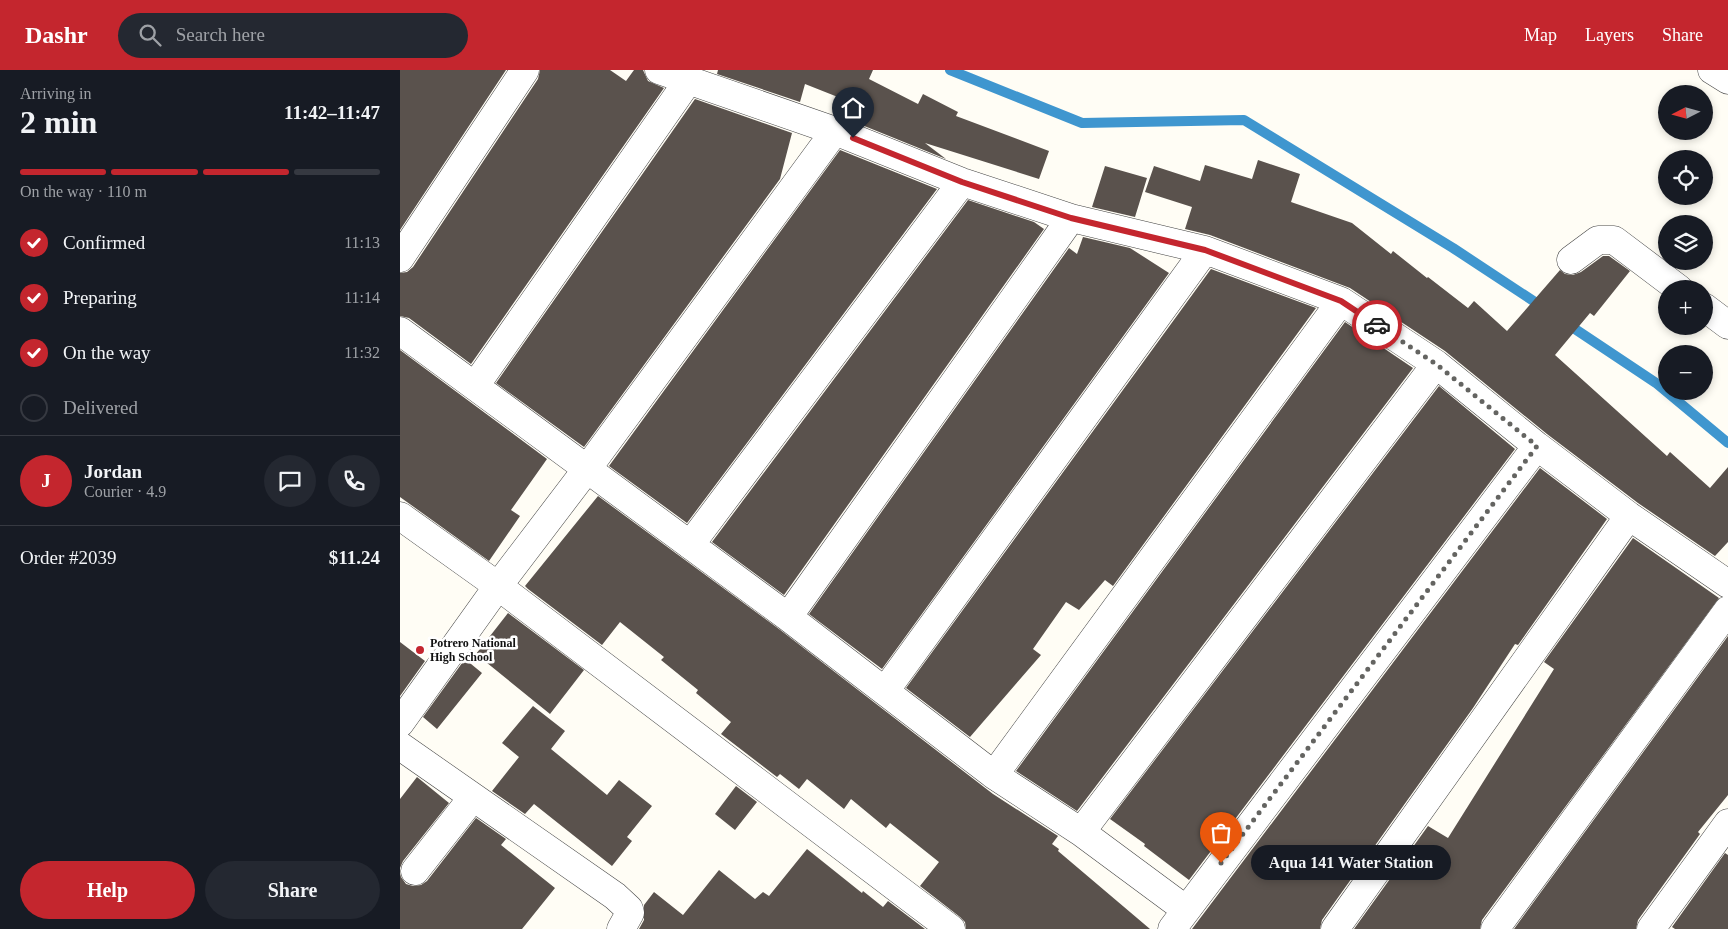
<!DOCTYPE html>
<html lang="en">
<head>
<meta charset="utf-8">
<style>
	:root { --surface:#171b24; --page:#242831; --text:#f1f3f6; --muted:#9ea1a6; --line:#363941; --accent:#c4262e }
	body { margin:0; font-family:Georgia,serif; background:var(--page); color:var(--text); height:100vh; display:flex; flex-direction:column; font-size:19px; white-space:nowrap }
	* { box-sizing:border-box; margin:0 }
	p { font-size:16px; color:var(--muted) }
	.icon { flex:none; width:28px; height:28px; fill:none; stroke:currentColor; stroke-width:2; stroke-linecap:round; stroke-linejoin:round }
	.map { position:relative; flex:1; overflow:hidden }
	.panel { display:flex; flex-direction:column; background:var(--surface); width:400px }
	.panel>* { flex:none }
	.needle { width:32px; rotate:264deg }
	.fabs { position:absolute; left:1258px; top:15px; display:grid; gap:10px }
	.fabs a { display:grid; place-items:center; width:55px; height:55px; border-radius:50%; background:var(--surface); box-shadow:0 2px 8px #0003; font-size:25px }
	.pin { position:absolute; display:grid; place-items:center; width:42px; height:42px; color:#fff; margin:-51px -21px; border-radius:50% 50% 50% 0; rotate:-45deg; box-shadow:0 0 5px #0007 }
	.pin .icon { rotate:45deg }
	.courier { position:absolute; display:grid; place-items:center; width:50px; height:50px; margin:-25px; border:4px solid #c4262e; border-radius:50%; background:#fff; color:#222; box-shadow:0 1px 6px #0007 }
	.bubble { position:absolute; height:35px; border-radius:18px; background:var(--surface); box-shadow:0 2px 8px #0003; font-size:16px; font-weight:700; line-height:35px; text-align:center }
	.overview em { font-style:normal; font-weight:700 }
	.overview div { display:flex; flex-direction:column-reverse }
	.overview { display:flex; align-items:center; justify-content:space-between; height:85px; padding:0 20px }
	h1 { font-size:32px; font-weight:700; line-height:38px }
	.bar { display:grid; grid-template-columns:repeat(4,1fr); gap:8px 5px; align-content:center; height:60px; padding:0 20px }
	.bar i { height:6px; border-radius:4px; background:var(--line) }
	.bar .on { background:var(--accent) }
	.bar p { grid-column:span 4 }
	.line { display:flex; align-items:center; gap:12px; padding:0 20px; border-top:1px solid var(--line) }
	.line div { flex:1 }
	.round { display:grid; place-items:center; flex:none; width:52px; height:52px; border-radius:26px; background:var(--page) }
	ol { padding:0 20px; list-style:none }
	li { display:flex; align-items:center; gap:15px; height:55px }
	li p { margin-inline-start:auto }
	li .icon { padding:5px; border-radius:50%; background:var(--accent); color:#fff; stroke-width:4 }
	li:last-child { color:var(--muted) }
	li i { width:28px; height:28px; border:2px solid var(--line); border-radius:50% }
	.primary-button { display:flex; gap:10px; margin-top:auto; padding:10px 20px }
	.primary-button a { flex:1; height:58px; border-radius:30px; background:var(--accent); color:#fff; font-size:20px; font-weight:700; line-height:58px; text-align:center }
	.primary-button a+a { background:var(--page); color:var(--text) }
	header { display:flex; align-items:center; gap:30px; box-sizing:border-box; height:70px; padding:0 25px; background:var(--accent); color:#fff }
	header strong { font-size:24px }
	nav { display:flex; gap:28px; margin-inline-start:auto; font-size:18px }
	.search { width:350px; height:45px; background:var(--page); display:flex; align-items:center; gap:12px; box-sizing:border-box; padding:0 18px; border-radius:28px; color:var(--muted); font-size:19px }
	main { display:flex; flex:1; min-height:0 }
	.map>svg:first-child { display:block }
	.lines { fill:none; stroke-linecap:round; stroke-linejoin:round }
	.stream { stroke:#3f96cf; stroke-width:10 }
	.building { fill:#5a524d }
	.minor-casing { stroke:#444; stroke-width:29 }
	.minor { stroke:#fff; stroke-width:28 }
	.done { stroke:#646461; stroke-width:5; stroke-dasharray:0 9 }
	.route { stroke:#c4262e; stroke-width:6 }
	.poi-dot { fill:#c4262e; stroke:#fff; stroke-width:2 }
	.labels { text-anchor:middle; stroke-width:5; stroke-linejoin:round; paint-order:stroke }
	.poi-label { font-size:12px; font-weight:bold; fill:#111; stroke:#fff; text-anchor:start }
</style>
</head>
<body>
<header>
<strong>Dashr</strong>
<div class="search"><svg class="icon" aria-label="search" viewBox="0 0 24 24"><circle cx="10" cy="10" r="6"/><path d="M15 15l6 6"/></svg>Search here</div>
<nav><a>Map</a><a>Layers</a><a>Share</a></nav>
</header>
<main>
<section class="panel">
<div class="overview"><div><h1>2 min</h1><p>Arriving in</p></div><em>11:42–11:47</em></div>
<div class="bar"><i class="on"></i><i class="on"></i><i class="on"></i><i></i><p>On the way · 110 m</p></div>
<ol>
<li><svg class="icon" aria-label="check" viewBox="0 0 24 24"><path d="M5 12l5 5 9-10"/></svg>Confirmed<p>11:13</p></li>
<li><svg class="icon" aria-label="check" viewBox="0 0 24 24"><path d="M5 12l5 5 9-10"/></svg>Preparing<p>11:14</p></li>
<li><svg class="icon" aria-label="check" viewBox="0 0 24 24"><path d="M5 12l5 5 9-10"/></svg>On the way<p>11:32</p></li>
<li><i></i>Delivered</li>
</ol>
<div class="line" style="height:90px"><b class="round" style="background:var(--accent);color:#fff">J</b><div><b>Jordan</b><p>Courier · 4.9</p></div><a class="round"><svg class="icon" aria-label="chat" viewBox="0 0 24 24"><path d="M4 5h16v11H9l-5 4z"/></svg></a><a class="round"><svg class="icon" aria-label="phone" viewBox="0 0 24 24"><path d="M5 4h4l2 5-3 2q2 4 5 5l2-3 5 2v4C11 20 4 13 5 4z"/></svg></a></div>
<div class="line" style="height:65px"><div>Order #2039</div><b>$11.24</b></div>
<div class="primary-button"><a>Help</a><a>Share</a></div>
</section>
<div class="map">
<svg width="1328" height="859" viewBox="0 0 1328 859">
	<rect width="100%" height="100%" fill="#fffdf5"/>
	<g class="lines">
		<!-- stream -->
		<path class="stream" d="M550,0l132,53 162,-3 209,128 91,60
			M1166,253l90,60 72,60"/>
	</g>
	<!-- building -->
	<path class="building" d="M0,0h106l-106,160z
		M140,0h70l16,11 8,-11h9l5,11 16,7 -193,276 -62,-46 -9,-2v-43l7,-1 6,-5 125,-188z
		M318,0h155l-4,9 49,25 5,-10 35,18 -2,4 93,35 -10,28 -114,-36 21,16 -94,-38 11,-14 -58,-23 -5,18 -83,-28z
		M295,29l97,34 -12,46 -196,268 -88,-64z
		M440,80l97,39 -250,334 -78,-57z
		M858,90l42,14 -9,28 61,21 39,31 2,-3 34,27 1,-1 40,31 6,-7 33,30 53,-61 5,4 8,1 8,-3 22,-16h6l21,15 -36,45 -4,-3 -35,42 112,101 3,-4 40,36 18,-21v75l-13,14 -77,-53 -91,-69 -102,-83 -95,-63 -140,-53 -25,-6 7,-22 -47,-15 9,-26 46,15 5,-16 47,14z
		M705,96l42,12 -12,39 -43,-10z
		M568,130l66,22 10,7 -260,366 -72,-53z
		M683,167l47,11 39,25 -287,396 -73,-55 260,-366 8,6z
		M811,199l105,39 -203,278 -8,-6 -26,30 -13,-8 -33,47 8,6 -71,82 -64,-49z
		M945,252l68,46 -336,443 -61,-40z
		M0,280l147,109 -36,51 9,6 -31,45 -89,-64z
		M1039,316l76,63 -326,431 -45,-34 1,-2 -35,-25z
		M1140,398l67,51 -89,126 -3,-1 -42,64 -151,212 -2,9h-128z
		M198,426l181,133 214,165 65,42 -6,8 7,5 -1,2 92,78h-184l-1,-7 -5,-5 -40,-31 19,-24 -49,-39 -4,5 -35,-29 -7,10 -37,-30 -8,10 -19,-15 -3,3 -56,-43 10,-12 -35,-29 2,-3 -37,-30 3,-3 -44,-35 -18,23 -74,-56 -3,-3z
		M1233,468l86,60 -237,322 -2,9h-126l74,-103 20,12 106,-169 -10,-7z
		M108,543l76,57 -34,44 -74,-60z
		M1328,566v159l-30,37 2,2 -62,86 -2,9h-122z
		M0,572l25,19 -25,35z
		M65,589l17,14 -45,56 -14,-12z
		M133,636l32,25 -14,18 56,46 12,-15 33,26 -25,31 5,4 -20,25 -78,-62 -9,10 -33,-23 27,-34 -17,-14z
		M17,707l32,26 -46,58 -3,7v-69z
		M336,716l21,16 -22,28 -20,-16z
		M76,748l30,21 -5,6 54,43 -33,41h-122v-56l1,4 5,7 7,2 8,-1 6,-4z
		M407,779l55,44 1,-2 20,16 5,-6 37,28h-286l5,-9v-15l10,-13 29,23 36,-45 36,29 8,-7 6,4z
		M1325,783l3,2v74h-53l-3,-2z"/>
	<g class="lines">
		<defs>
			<path id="minor" d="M259,0l176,61 127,51 109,36 134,32 136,51 95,63 101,82 92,70 99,68
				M1312,0l16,10
				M0,188l125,-188
				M1171,190l27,-20h16l65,49
				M1304,237l24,18
				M0,261l388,286 206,158 87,57 104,77
				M75,316l213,-305
				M0,446l98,70 453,343
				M290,475l272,-363
				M388,547l283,-399
				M485,621l320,-441
				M0,653l98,-137 89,-117 248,-338
				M0,676l215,150 14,13 1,4 -9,16
				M594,705l347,-474
				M681,762l355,-468
				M15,801l58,-74
				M772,859l365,-483
				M935,859l294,-413
				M1095,859l233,-319
				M1251,859l77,-106"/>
		</defs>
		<!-- minor casing -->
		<use href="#minor" class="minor-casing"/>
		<!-- minor -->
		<use href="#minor" class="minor"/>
	</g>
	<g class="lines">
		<!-- done -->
		<path class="done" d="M821,793l316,-417 -101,-82 -59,-39"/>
		<!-- route -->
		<path class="route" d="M453,68l109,44 109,36 134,32 136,51 36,24"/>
	</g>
	<!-- markers -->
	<circle class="poi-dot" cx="20" cy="580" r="5"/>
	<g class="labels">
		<!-- poi labels -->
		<g class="poi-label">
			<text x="30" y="577">Potrero National<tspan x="30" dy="14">High School</tspan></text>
		</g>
	</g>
</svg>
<div class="fabs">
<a><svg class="needle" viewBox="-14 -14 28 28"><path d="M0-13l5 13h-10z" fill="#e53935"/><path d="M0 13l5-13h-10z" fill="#9ea1a6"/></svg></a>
<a><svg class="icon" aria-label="locate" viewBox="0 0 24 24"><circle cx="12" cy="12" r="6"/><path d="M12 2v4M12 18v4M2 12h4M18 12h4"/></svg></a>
<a><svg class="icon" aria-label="layers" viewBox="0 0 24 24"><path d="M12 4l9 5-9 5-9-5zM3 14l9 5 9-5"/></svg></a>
<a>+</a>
<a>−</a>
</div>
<div class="pin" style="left:821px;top:793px;background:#ea580c"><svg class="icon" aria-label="bag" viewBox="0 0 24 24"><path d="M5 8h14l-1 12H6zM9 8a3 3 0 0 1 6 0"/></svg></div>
<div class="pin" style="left:453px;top:68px;background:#1f2937"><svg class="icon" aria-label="home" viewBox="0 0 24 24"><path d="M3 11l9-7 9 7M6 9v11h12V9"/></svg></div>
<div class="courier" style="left:977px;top:255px"><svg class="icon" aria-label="car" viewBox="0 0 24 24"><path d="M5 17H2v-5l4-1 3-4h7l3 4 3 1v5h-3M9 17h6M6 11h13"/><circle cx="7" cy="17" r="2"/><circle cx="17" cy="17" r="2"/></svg></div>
<div class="bubble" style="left:851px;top:775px;width:200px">Aqua 141 Water Station</div>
</div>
</main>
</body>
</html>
